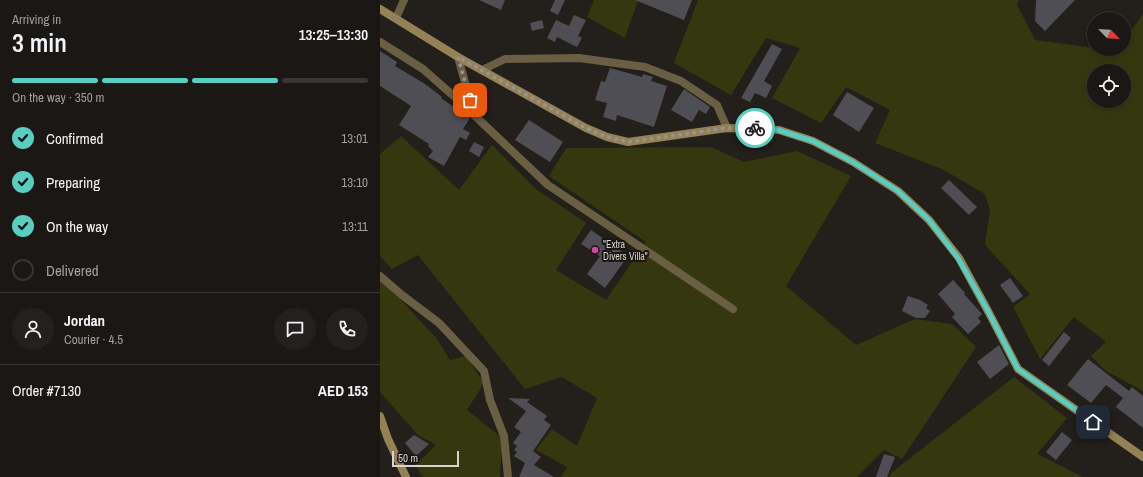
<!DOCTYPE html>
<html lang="en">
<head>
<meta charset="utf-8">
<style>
	:root { --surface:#1a1714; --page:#23201d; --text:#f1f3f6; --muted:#9f9fa0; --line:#383634; --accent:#58cec0 }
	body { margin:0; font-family:"Archivo Narrow",sans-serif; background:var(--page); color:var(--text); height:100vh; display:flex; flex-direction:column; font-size:15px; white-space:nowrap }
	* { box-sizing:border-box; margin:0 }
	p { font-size:13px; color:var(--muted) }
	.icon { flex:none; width:22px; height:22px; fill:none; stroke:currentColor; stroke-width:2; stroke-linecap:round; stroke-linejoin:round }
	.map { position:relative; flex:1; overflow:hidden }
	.details { display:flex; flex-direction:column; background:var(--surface); width:380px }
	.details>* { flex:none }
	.needle { width:26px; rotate:115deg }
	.buttons { position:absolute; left:707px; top:12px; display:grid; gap:8px }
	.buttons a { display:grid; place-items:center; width:44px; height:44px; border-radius:50%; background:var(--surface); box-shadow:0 2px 10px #0003,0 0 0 1px var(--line); font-size:20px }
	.scale { position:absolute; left:12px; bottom:10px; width:67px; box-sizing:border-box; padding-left:4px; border:2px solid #d5d2cf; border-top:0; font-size:11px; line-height:14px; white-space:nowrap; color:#d5d2cf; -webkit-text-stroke:3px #1a1511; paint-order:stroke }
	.pin { position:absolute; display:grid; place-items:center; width:34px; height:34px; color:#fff; margin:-17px; border-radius:8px; box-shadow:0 2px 6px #0006 }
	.courier { position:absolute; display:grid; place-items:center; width:40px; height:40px; margin:-20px; border:3px solid #58cec0; border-radius:50%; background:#fff; color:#222; box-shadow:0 1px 5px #0007 }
	.head em { font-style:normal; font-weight:600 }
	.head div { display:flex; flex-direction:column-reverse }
	.head { display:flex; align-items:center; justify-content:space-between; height:68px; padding:0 12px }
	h1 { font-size:26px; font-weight:600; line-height:30px }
	.bar { display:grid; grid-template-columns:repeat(4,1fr); gap:6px 4px; align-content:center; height:48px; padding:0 12px }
	.bar i { height:5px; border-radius:3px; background:var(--line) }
	.bar .active { background:var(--accent) }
	.bar p { grid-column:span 4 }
	.line { display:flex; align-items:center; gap:10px; padding:0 12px; border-top:1px solid var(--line) }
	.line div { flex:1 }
	.round { display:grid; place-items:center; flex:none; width:42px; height:42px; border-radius:21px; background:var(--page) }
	ol { padding:0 12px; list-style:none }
	li { display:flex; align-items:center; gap:12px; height:44px }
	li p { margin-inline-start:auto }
	li .icon { padding:4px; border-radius:50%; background:var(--accent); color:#111; stroke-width:4 }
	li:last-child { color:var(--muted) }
	li i { width:22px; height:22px; border:2px solid var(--line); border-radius:50% }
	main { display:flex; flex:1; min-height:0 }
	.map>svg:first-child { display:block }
	.green { fill:#35380f; fill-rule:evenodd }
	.building { fill:#504e55 }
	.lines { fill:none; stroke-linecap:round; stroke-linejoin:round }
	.street { stroke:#6a5f43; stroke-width:8 }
	.secondary { stroke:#948256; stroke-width:8 }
	.done { stroke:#979390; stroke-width:4; stroke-dasharray:0 7.2 }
	.route { stroke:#58cec0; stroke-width:5 }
	.hotel-dot { fill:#d1479c; stroke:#1a1511; stroke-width:1.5 }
	.labels { text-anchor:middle; stroke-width:4; stroke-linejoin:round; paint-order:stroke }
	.poi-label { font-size:10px; fill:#d5d2cf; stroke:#1a1511; text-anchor:start }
</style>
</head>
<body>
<main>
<section class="details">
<div class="head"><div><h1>3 min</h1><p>Arriving in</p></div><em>13:25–13:30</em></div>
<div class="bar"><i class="active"></i><i class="active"></i><i class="active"></i><i></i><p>On the way · 350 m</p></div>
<ol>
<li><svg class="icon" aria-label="check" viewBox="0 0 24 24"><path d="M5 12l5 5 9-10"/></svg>Confirmed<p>13:01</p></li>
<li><svg class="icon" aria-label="check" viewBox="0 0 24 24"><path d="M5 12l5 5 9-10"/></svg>Preparing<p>13:10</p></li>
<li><svg class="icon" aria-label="check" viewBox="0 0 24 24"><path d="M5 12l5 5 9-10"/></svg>On the way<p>13:11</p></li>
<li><i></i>Delivered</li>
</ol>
<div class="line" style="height:72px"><a class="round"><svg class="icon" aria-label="person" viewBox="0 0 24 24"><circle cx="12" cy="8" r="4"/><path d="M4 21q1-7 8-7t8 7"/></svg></a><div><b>Jordan</b><p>Courier · 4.5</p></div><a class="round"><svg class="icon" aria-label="chat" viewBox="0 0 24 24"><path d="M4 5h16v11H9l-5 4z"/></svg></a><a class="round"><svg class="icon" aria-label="phone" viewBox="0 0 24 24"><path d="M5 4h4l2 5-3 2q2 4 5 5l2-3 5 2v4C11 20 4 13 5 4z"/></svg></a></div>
<div class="line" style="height:52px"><div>Order #7130</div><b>AED 153</b></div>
</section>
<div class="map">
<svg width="763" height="477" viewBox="0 0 763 477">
	<rect width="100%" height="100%" fill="#231f1a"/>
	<!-- green -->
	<path class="green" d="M214,0h44l-13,38 -38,-21z
		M318,0h321l-2,5 18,35 82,11 2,-2h5v-8l19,-27v377l-37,-20 -15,-15 15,-14 -32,-25 -34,42 -27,-52 17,-13 -45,-49 5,-35 -5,-16 -43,-25 -67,-26 15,-33 -44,-23 -25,36 -49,-25 28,-50 -34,-10 -35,57 -57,-32zM714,71h30v30h-30z
		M21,136l58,54 33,-45 45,45 49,33 -30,47 50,30 40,-58 -97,-66 17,-28 145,-1 33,15 53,-11 54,25 -65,110 70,59 59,-26 37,5 24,23 -74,112 -18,-9 -27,27h-296l6,-10 -31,-17 16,-21 25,17 20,-48 -35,-21 -37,12 -107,-134 -26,14 -12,-13v-102z
		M0,277l57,62 13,21 16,-4 18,27 -17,27 35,28 -2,39h-77l-8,-12 21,-20 -18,-10 -38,-43z
		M634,377l53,41 -30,36 46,23h-194l2,-4z"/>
	<!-- building -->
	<path class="building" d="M99,0h26l-4,10z
		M175,0h10l-7,15 -8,-4z
		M255,0h57l-8,20z
		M656,0h39l-30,31 -10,-10z
		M194,15l12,5 -8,16 4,2 -5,9 -20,-10 -2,5 -8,-4 9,-18 13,6z
		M162,20l2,8 -12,3 -2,-8z
		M392,44l10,5 -18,32 8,5 -6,12 -11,-5 -5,9 -9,-4z
		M0,51l17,11 -2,4 30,18 17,13 -1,1 29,20 -7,11 7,4 -4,7 -6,-3 -16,29 -16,-9 5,-6 -5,-5 1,-2 -30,-19 12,-19 -31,-20z
		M230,68l32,9 1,-3 10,3 -2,4 16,5 -13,41 -37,-12 -1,6 -13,-4 4,-14 -12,-3 6,-19 4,1z
		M304,89l26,18 -4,7 -7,-4 -7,12 -21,-12z
		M467,92l27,16 -15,24 -26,-17z
		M149,120l34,22 -13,20 -35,-22z
		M94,142l10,5 -5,10 -10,-6z
		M569,180l28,27 -8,8 -28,-27z
		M211,230l37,26 -23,32 -18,-14 13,-18 -19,-12z
		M630,278l13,18 -10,7 -13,-18z
		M573,280l12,13 -1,1 18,20 -4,4 3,4 -13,12 -16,-17 3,-3 -17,-20z
		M528,296l12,4 8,5 -2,3 4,3 -5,7h-9l-14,-7z
		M684,332l7,6 -22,28 -7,-6z
		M619,345l10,19 -19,15 -13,-17z
		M708,359l41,32 3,-4 11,9v32l-27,-21 7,-9 -17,-13 -15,18 -24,-18z
		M128,398l22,1 -3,3 20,14 -3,4 7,5 -18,26 8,6 -7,8 20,12h-35l6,-14 -11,-7 3,-4 -3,-2 3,-4 -4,-3 8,-11 -7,-5 12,-16z
		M682,432l10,8 -16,20 -10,-8z
		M34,435l15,9 -13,12 -11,-13z
		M504,454l11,3 -8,20h-11z"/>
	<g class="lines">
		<!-- street -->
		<path class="street" d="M16,18l8,-18
			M0,42l43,27 51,45
			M78,57l16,58 74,70 185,124
			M102,70l23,-11 74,-1 66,9 36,14 36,24 10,23
			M0,276l22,19 37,28 45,48 6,29 14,36 4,41"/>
		<!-- secondary -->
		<path class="secondary" d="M0,9l78,48 128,71 21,9 21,5 99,-14 52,2 34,11 40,21 45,29 31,29 30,38 29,53 30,58 125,88
			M0,416l8,23 18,38"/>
	</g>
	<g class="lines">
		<!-- done -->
		<path class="done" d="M90,100l-12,-43 128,71 21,9 21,5 99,-14h28"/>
		<!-- route -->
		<path class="route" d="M375,128l23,2 35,11 40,21 45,29 31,29 29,38 30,53 30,58 75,53"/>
	</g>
	<!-- markers -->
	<circle class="hotel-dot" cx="215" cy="250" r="4"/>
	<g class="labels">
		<!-- poi labels -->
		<g class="poi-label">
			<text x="223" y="248">"Extra<tspan x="223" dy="12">Divers Villa"</tspan></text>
		</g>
	</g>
</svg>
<div class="buttons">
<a><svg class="needle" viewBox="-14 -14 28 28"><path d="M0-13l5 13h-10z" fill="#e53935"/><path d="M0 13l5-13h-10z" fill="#9f9fa0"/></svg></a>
<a><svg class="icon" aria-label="locate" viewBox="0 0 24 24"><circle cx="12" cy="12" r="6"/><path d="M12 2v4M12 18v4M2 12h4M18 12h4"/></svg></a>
</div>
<div class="scale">50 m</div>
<div class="pin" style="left:90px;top:100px;background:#ea580c"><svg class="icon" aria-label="bag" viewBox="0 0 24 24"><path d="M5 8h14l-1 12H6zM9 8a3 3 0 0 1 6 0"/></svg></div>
<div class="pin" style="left:713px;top:422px;background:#1f2937"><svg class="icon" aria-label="home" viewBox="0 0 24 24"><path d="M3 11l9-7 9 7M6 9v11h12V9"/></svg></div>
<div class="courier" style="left:375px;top:128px"><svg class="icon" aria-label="bike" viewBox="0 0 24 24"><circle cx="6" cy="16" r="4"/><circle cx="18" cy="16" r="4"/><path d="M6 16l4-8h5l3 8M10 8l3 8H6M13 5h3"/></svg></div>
</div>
</main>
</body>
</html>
